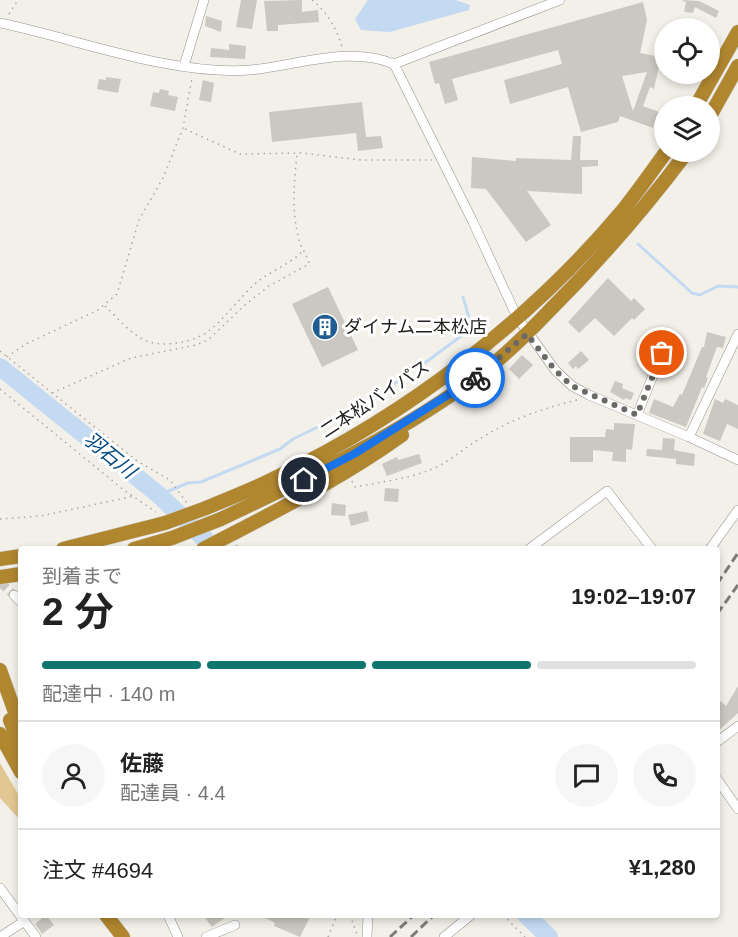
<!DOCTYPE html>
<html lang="ja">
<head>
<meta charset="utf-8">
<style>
	:root { --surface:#fff; --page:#f6f6f6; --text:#222; --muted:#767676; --line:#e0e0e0; --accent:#0f766e }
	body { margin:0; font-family:Arial,"Noto Sans JP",sans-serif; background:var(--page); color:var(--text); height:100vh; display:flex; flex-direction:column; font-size:22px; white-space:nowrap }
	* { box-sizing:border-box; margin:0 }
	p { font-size:20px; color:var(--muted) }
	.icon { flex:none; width:33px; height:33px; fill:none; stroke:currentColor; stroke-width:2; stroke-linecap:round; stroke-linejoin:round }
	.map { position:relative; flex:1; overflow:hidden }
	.drawer { position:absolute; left:18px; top:546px; width:702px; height:372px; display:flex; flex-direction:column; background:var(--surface); border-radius:6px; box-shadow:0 3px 9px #0003 }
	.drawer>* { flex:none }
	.fabs { position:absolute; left:654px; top:18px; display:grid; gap:12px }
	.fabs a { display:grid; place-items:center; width:66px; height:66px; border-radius:50%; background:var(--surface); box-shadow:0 3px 9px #0003; font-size:30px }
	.pin { position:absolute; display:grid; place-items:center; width:51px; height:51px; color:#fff; margin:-26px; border:3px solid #fff; border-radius:50%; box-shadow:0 2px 6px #0007 }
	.courier { position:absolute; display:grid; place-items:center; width:60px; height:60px; margin:-30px; border:4px solid #1a73e8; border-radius:50%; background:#fff; color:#222; box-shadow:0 2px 8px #0007 }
	.head em { font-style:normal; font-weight:700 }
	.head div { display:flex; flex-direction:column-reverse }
	.head { display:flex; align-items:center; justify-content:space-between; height:102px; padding:0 24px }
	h1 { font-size:39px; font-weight:700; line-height:45px }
	.bar { display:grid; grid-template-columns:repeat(4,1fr); gap:9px 6px; align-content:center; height:72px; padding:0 24px }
	.bar i { height:8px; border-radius:4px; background:var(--line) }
	.bar .current { background:var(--accent) }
	.bar p { grid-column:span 4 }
	.line { display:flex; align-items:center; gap:15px; padding:0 24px; border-top:2px solid var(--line) }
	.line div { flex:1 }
	.round { display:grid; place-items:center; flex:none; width:63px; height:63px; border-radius:32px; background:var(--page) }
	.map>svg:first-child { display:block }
	.green { fill:#e3c792 }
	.water { fill:#c3daf2 }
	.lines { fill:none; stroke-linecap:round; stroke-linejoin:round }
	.stream { stroke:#c3daf2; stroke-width:3 }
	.river { stroke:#c3daf2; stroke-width:18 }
	.building { fill:#cbc7c1; fill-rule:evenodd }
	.minor-tunnel { stroke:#c9c7c0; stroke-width:9; stroke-dasharray:9 4.5; stroke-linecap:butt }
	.minor-casing { stroke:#95928c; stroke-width:10 }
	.highway-casing { stroke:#cecece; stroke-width:15 }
	.path { stroke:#a9a7a1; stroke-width:1.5; stroke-dasharray:1.5 4.5; stroke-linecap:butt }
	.minor { stroke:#fff; stroke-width:9 }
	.highway { stroke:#b0862f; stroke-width:14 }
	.rail { stroke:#7e7c77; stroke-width:3; stroke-dasharray:9 4.5; stroke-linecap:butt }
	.highway-bridge-casing { stroke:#cecece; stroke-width:15; stroke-linecap:butt }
	.highway-bridge { stroke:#b0862f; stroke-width:14 }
	.done { stroke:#6b6965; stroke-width:6; stroke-dasharray:0 10.8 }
	.route { stroke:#1a73e8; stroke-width:8 }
	.labels { text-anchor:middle; stroke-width:6; stroke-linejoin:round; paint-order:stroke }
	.poi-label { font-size:18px; fill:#22211e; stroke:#fff; text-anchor:start }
	.street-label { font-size:18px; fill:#22211e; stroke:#fff }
	.water-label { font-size:20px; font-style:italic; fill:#05497d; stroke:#fff }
</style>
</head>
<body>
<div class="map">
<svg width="738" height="937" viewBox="0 0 738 937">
	<rect width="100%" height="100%" fill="#f3f0e9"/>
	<!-- green -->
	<path class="green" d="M0,763l21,36v22l-21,-23z"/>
	<!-- water -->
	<path class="water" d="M368,0h88l14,5 -1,5 -79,22 -29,-2 -6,-11z"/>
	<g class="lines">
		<!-- stream -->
		<path class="stream" d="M638,244l54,49 8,2 18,-9 20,1
			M422,365l50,-37 -9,-31
			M159,495l29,-12 13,-1 79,-33 13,-10 56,-27 59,-37"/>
		<!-- river -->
		<path class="river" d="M0,367l159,128 56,54
			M526,915l23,22"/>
	</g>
	<!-- building -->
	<path class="building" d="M241,0h16l-5,29 -16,-2z
		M302,0v12l16,-2 1,12 -41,3v6h-11l-3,-30z
		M681,0l18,1 20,10 -3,7 -21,-11 -2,6 -9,-1 2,-10z
		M643,2l4,18 -7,33 21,4 -7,32 -4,-2 -7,19 16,6 -6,16 -33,-12 -2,6 -37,10 -13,-45 -58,17 -6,-24 58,-16 -4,-14 -106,29 6,21 -13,4 -6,-21 -4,1 -6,-22zM647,72l-14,39 -11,-35z
		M206,16l16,5 -1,11 -16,-6z
		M229,44l17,2 -1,13 -35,-2 1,-9 18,2z
		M106,77l15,2 -3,14 -21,-4 2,-10 7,1z
		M203,80l11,3 -3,19 -12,-2z
		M160,89l9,2 -1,4 10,2 -3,14 -25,-5 3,-14 6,1z
		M362,102l4,35 15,-1 2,12 -25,3 -2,-18 -84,9 -3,-30z
		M573,136h8l-1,24h18v6l-16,1v27l-55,-3 24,34 -25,17 -40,-53 -15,-1 1,-31 44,4v-3l55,2z
		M608,278l23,23 3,-3 11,11 -11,11 -2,-2 -18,18 -19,-18 -16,15 -11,-11z
		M328,287l30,63 -36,17 -30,-63z
		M707,332l19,5 -3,11 -6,-1 -11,30 2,1 -4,10 -2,-1 -16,40 -37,-14 5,-14 19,8 7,-13 2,1 20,-48h2z
		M581,351l8,9 -11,9 -2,-3 -3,3 -5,-6z
		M522,355l11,10 -14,14 -10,-10z
		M615,381l8,3 -1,4 12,5 -3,7 -6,-2 -1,2 -14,-8z
		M715,399l8,4 2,-4 13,6v24l-11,-5 -7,17 -17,-7z
		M614,423l21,1 -3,26 -6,-1v13l-14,-1 1,-9 -20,-2v12h-23v-25h35l1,-8 8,1z
		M663,438l12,1 -1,11 21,4 -1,12 -18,-2v-5l-30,-3 1,-7 15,1z
		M419,454l3,9 -35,13 -5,-12 15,-7 1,3z
		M385,488l14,1 -1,13 -14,-1z
		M332,503l14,2 -1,11 -14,-1z
		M367,511l2,10 -18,5 -3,-11z
		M738,686v27l-21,19v-26l4,-5 5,5z
		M46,915l8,10 -12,9 -7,-10z
		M203,915h26l-17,12z
		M260,915h51l-11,22 -26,-11 1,-3z"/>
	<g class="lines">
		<!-- minor-tunnel -->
		<path class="minor-tunnel" d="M0,582l14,13"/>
		<defs>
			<path id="minor" d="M0,23c77,16 172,53 250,47 46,-4 99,-25 144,-6l79,158 44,95 38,53 17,16 17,9 100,42 49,23
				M394,64l166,-64
				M184,66l20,-66
				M637,415l25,-62
				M689,437l49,-103
				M529,549l78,-58 45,58
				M710,549l28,-39
				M14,595l7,7
				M717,742l21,-16
				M717,779l21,30
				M0,888l36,49
				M168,915l10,22
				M0,937l23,-15
				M206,937l29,-12
				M367,937l1,-22
				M444,937l27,-22"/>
			<path id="highway" d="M696,106l42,-74
				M710,116l28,-50
				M206,508c24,-10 48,-19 71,-31 130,-62 253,-156 346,-267 15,-19 29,-39 43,-58
				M221,519c90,-43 182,-86 262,-147 24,-18 46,-40 67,-62 50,-50 95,-102 137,-158
				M234,533c58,-30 115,-60 168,-98
				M63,549l102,-26
				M134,549l38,-11
				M0,559l21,-3
				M0,577l21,-3
				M0,670l21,59
				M10,720l11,29
				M0,734l21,38
				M106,915l17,22"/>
		</defs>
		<!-- minor casing -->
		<use href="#minor" class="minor-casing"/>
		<!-- highway casing -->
		<use href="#highway" class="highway-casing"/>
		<!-- path -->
		<path class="path" d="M312,0c15,12 25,29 30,47
			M9,14l9,-14
			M185,129l55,25 62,-1 59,7h71
			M105,306c12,11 26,29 42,35 17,7 47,1 62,-10 17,-14 31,-34 48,-49 11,-9 40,-22 45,-31
			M0,351l137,110 33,19 17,23
			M7,357l19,-13 72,-34 19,-16 22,-74 24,-42 20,-50 9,-50
			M0,389l125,102 31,21
			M52,393l79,-35 65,-13 12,-5 38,-36 23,-18 40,-22c-1,-7 -6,-13 -9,-21 -9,-29 -6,-60 -3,-89
			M352,481l3,6c25,-5 54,-8 77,-18 19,-8 33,-22 51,-32 28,-18 62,-29 94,-37
			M0,519l41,-3 93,-20
			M236,545l5,4
			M350,915l8,22
			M503,915l22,22
			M328,937l9,-22"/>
		<!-- minor -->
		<use href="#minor" class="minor"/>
		<!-- highway -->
		<use href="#highway" class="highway"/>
		<!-- rail -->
		<path class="rail" d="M717,584l21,-31
			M717,614l21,-29
			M390,937l24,-22
			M411,937l23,-22"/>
		<defs>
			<path id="highway-bridge" d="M165,523l41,-15
				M172,538l49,-19
				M203,549l31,-16"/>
		</defs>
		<!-- highway-bridge casing -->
		<use href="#highway-bridge" class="highway-bridge-casing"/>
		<!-- highway-bridge -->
		<use href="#highway-bridge" class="highway-bridge"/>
	</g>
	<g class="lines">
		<!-- done -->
		<path class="done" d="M475,378l52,-44 28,36 17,16 65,29 25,-62"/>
		<!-- route -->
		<path class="route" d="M304,480l50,-26 121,-76"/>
	</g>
	<!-- icons -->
	<defs>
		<symbol id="building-disc" viewBox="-11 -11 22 22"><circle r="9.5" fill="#1f5c92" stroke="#fff"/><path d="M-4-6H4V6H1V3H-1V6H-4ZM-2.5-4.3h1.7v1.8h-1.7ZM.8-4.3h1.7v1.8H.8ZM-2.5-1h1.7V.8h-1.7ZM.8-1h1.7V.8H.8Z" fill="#fff"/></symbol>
	</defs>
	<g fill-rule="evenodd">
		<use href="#building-disc" x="310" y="312" width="30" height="30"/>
	</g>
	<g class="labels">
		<!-- poi labels -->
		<g class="poi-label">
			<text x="344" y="333">ダイナム二本松店</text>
		</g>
		<!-- street labels -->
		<g class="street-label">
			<text transform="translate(375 399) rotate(-33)" y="6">二本松バイパス</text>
		</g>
		<!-- water labels -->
		<g class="water-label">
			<text transform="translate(110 455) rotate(39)" y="7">羽石川</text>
		</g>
	</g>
</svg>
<div class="fabs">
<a><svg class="icon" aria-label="locate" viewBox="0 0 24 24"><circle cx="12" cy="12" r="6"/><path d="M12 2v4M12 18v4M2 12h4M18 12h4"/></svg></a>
<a><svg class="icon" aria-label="layers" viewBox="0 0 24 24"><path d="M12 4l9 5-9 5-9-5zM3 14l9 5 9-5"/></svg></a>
</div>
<div class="pin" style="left:662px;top:353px;background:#ea580c"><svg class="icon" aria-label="bag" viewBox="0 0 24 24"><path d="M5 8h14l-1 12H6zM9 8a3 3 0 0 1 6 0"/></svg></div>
<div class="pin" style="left:304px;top:480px;background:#1f2937"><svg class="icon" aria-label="home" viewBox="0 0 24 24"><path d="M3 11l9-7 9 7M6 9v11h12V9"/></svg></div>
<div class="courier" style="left:475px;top:378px"><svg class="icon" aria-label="bike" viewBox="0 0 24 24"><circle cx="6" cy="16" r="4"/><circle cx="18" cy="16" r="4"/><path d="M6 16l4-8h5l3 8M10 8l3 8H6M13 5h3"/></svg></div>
<section class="drawer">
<div class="head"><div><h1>2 分</h1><p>到着まで</p></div><em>19:02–19:07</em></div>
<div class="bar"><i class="current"></i><i class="current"></i><i class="current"></i><i></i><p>配達中 · 140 m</p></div>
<div class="line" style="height:108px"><a class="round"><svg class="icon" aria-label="person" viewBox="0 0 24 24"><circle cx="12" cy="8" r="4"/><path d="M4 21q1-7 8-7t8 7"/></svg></a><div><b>佐藤</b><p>配達員 · 4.4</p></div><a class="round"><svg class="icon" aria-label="chat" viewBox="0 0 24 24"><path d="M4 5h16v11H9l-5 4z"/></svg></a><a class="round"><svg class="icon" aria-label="phone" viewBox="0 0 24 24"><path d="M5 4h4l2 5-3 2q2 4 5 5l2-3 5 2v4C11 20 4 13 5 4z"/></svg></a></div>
<div class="line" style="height:78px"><div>注文 #4694</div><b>¥1,280</b></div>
</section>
</div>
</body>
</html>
